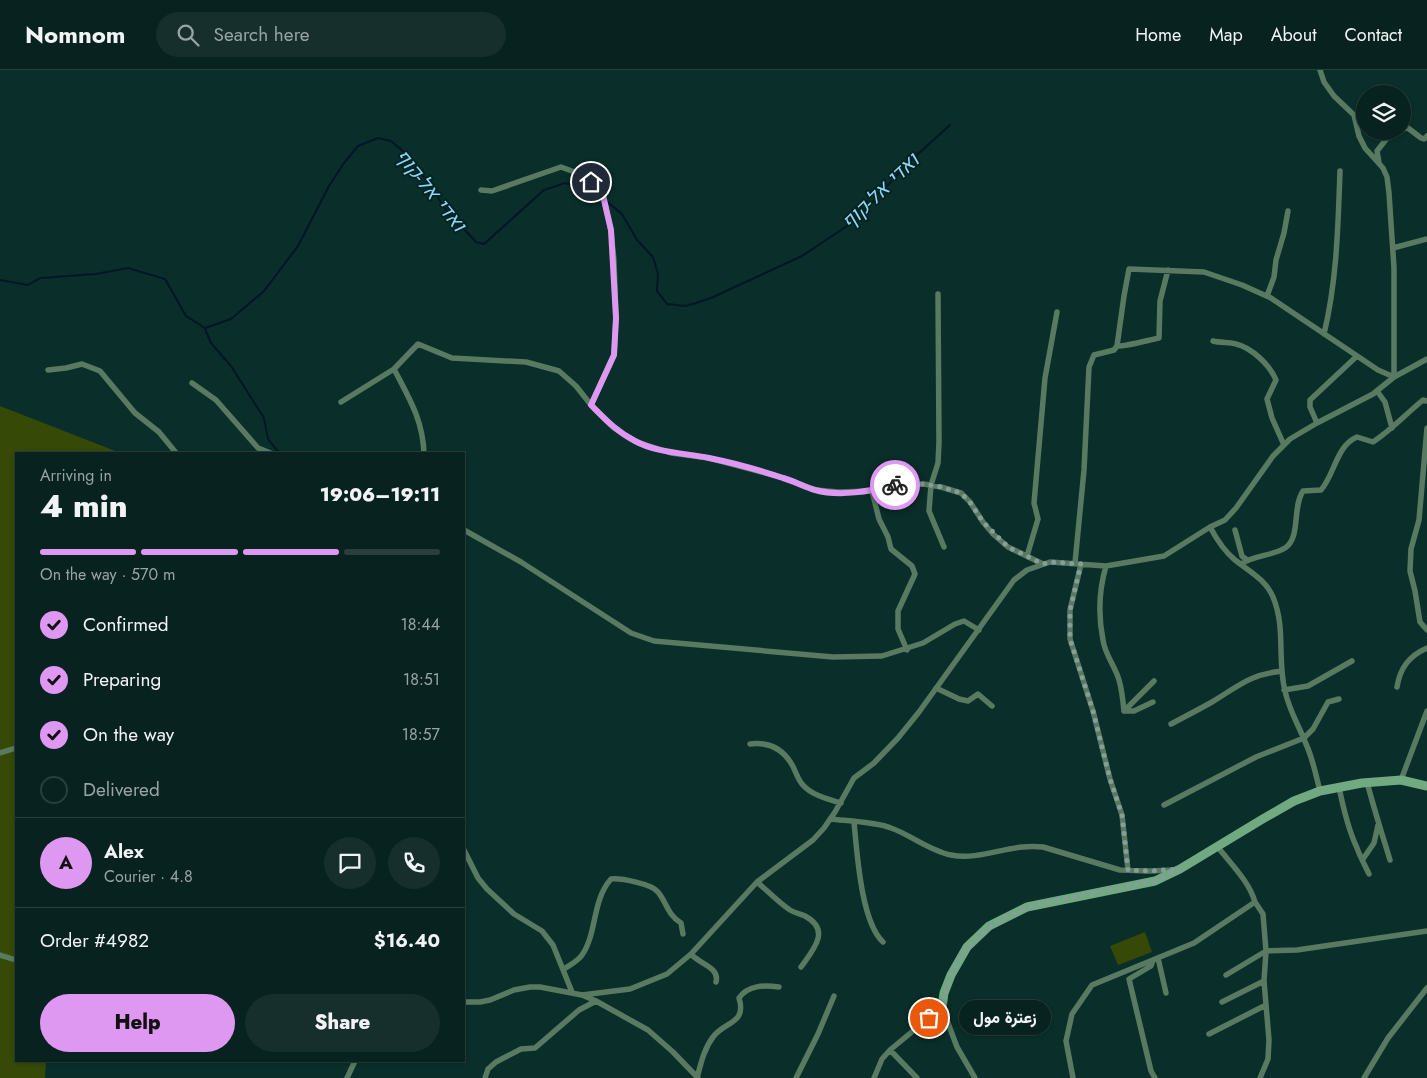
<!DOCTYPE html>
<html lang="en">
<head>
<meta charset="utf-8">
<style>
	:root { --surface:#08221f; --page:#162f2c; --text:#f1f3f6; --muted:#98a4a4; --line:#293f3d; --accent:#df98f2 }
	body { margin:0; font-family:Jost,Vazirmatn,Heebo,sans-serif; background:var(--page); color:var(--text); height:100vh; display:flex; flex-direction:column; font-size:19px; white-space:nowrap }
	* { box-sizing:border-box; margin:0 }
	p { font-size:16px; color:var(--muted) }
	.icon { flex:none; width:28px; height:28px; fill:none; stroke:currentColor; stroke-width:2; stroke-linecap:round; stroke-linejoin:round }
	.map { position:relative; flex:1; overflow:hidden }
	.drawer { position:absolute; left:15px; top:382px; width:450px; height:610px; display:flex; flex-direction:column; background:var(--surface); border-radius:0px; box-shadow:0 1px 4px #0004,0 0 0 1px var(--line) }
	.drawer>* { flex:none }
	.fabs { position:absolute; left:1356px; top:15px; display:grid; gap:10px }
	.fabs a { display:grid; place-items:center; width:55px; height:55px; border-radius:50%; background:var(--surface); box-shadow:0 1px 4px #0004,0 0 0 1px var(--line); font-size:25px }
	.pin { position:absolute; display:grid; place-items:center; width:42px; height:42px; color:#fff; margin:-21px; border:2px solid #fff; border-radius:50%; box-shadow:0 1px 5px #0007 }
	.courier { position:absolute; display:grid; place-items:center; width:50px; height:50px; margin:-25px; border:4px solid #df98f2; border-radius:50%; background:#fff; color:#222; box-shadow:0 1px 6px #0007 }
	.bubble { position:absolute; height:35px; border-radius:18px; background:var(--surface); box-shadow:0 1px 4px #0004,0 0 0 1px var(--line); font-size:16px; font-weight:800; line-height:35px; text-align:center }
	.headline em { font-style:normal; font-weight:800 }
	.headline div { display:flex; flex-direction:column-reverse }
	.headline { display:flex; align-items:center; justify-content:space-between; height:85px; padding:0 25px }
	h1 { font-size:32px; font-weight:800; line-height:38px }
	.bar { display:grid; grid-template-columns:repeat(4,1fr); gap:8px 5px; align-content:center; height:60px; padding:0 25px }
	.bar i { height:6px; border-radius:4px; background:var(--line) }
	.bar .current { background:var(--accent) }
	.bar p { grid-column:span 4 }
	.line { display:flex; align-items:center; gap:12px; padding:0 25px; border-top:1px solid var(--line) }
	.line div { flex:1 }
	.round { display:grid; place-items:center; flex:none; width:52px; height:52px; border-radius:26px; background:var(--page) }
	ol { padding:0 25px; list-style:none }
	li { display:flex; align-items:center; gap:15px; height:55px }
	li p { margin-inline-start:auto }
	li .icon { padding:5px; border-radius:50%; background:var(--accent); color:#111; stroke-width:4 }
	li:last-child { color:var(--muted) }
	li i { width:28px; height:28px; border:2px solid var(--line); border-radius:50% }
	.action { display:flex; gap:10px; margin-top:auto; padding:10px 25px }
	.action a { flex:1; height:58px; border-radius:30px; background:var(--accent); color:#111; font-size:20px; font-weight:800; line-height:58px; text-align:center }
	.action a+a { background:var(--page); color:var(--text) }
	header { display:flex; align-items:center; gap:30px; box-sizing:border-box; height:70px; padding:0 25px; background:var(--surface); border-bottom:1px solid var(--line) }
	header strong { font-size:24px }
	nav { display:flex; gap:28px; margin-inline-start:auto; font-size:18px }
	.search { width:350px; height:45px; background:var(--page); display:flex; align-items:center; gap:12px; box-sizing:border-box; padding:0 18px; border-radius:28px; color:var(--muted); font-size:19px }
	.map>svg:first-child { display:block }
	.green { fill:#364906 }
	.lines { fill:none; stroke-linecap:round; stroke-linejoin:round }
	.stream { stroke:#001727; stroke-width:2 }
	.street { stroke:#587a61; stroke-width:5.5 }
	.secondary { stroke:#71a981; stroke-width:9 }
	.done { stroke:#859e99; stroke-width:5; stroke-dasharray:0 9 }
	.route { stroke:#df98f2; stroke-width:6 }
	.labels { text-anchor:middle; stroke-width:4; stroke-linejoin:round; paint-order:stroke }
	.water-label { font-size:20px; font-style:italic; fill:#8fd4fd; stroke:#00241f }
</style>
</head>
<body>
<header>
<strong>Nomnom</strong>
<div class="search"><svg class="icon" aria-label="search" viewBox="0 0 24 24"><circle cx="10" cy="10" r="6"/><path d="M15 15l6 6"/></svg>Search here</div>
<nav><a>Home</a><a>Map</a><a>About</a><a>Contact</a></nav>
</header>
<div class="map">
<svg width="1427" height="1008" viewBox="0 0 1427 1008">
	<rect width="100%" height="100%" fill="#0a2e29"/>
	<!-- green -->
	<path class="green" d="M0,336l123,48h-107v607h30l-1,17h-45z
		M1145,862l7,20 -34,13 -8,-19z"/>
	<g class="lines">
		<!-- stream -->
		<path class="stream" d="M605,130l17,14 15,26 16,17 5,17 -1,17 10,13 19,2 25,-8 91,-42 54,-36 52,-57 42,-38
			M0,210l28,5 12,-7 56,-4 32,-6 37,11 21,37 19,12 26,-9 33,-28 34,-45 31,-60 15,-23 14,-17 20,-8 13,3 13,11 27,34 22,36 13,9 10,11 8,2 60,-54 21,-7 31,9 6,5
			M205,259l6,14 20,23 33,52 4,21 12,15"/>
		<!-- street -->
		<path class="street" d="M1402,59l6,-1 13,10 3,1 3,-3
			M1379,93l-2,-12 11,-14 8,-6
			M481,120l11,1 69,-24 19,7 22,17 9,40 3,29 2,58 -2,37 -23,50
			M1393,178l34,-9
			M938,224l1,148 -1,21 -7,22 -2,26 15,36
			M1267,226l7,-19 2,-17 8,-27 4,-22
			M1324,264c13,-54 14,-108 16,-163
			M1213,271c7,2 18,1 23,3 16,4 34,21 40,36l-9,19 5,19 12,27
			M1117,276c7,1 32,-6 42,-8l1,-37 8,-31
			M394,299c15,29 29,51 30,85
			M48,300l18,-2 16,-4 18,7 35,42 24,19 18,22
			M192,313l24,17 42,48 15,6
			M1377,321l8,11 7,26
			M341,332l53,-33 24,-25 34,14 74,4 33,9 17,15 15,19 23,23 23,14 34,11 38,5 75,20 32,12 22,2 34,-1 25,-6 27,-1 17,3 20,6 9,9 13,20 10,12 15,13 35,17
			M1317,353l-7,-16v-7l47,-44
			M1427,358l-8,92 -8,29 -1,22 5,20 5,31 7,8
			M872,421l7,28 9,18 3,12 21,17 3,8 -17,37v18l9,21
			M1210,457c7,13 14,24 25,33 14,11 31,20 38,37 13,31 4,62 12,94 4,19 14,35 21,53 7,15 10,32 14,47
			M464,460l57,32 110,71 23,8 179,16 49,-1 41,-13 32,-19 9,-3 15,9
			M1235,460l7,26 5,4
			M1027,486l11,-37 -4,-16 11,-125 12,-66
			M1075,493l9,-93 5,-103 5,-12 20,-5 3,-4 7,-50 5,-27 75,3 38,13 29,13 107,72 16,7v-109l-5,-75 -2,-16 -4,-9 -18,-20 -6,-12 -5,-21 -20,-19 -10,-14 -4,-12
			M1081,494l-11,46v29l23,72 17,68 12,36 6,55
			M1241,494c13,-9 31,-8 44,-16 16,-10 7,-41 18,-57l18,-1c14,-16 15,-44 36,-53l16,5c18,-12 33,-28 50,-42l4,1
			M1106,496c-7,24 -8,49 -3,74 2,15 12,26 16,40 3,10 4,21 5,31
			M1397,617c3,-19 12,-31 30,-39
			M936,618l23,11 9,2 10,-7 14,12
			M1284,620l24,-4 44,-25
			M1124,641l30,-30
			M1124,641h10l19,-9
			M1171,654c13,-7 27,-14 41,-22 27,-16 36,-27 70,-31
			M750,674c17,-2 31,3 41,19 4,6 6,15 11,21 9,11 25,15 39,19
			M0,683l16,-5
			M1401,710l26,-69
			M1367,712c7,27 15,52 23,78
			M1339,717c4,20 9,42 18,61 3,9 8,17 12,26
			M1164,735l92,-48 48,-19 9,-9 15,-27 11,-3
			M830,749c18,2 46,3 61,9 20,7 39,23 60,27 31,6 59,-12 92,-8l77,23 29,1 25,-1
			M854,752c3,30 7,100 29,120
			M464,780l14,28 9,11 27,25 28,17 11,14 19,47
			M1363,789l11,-16 4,-18
			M757,812c11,9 21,20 33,28 5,3 10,4 15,6 26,14 9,33 -4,51
			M1255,832l8,12 3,37 -2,30 5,59 -1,19 -8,19
			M691,884c8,10 29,13 25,28
			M0,885l16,5
			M1158,888l8,35
			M1153,890l-2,6 -22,13 22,92 4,7
			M564,899c6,-4 14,-8 18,-14 15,-21 10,-55 29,-76 10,-1 41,5 47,13 9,11 9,22 23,31l2,11
			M1226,905l40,-24 31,-1 130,-19
			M582,925l48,-6 37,-15 24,-20 66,-72 56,-42 11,-12 11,-16 19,-34 20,-15 24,-25 21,-26 95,-132 13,-10 23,-8 56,4 58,-10 46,-29 15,-7 11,-12 37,-52 17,-17 27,-16 56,-29 21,-17 33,-18
			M464,932h16l10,-2 24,-10 16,-3h10l42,8 14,6 52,29 25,22 25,26
			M1222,932l42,-21
			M1209,964l57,-29
			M890,980l27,28
			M347,1008l8,-17
			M485,1008l3,-9 8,-7 25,-13 14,-1 44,-38 17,-9
			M697,1008c4,-15 7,-29 16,-41 12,-16 34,-13 26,-39 9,-13 25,-13 40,-11
			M796,1008l22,-44 16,-38
			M874,1008l8,-19 8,-9 52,-43 15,40 18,31
			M1073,1008l-7,-37 6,-27 20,-29 102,-42 61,-41c-6,-21 -25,-39 -38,-56
			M1364,1008l24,-40 39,-50"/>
		<!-- secondary -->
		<path class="secondary" d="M942,937l2,-14 7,-18 16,-28 22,-21 38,-19 128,-26 25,-12 81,-49 33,-19 26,-10 42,-8 39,-3 26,6"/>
	</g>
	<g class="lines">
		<!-- done -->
		<path class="done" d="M895,415l29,-1 17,3 20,6 9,9 13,20 25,25 35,17 7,-2 31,2 -11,46v29l23,72 17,68 12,36 6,55 21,1 31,-2 -25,12 -117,23c-51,16 -87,48 -96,103l-13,11"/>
		<!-- route -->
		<path class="route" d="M591,112l11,9 9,39 5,88 -2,37 -23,50c14,14 26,27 44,36 22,12 50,12 74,17 25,5 50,12 74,20 11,3 21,9 32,12 25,7 55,1 80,-5"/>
	</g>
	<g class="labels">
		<!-- water labels -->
		<g class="water-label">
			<text transform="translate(431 120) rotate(51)" y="7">ואדי אל-קוף</text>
			<text transform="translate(880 121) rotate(-44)" y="7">ואדי אל-קוף</text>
		</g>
	</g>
</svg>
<div class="fabs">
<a><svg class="icon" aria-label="layers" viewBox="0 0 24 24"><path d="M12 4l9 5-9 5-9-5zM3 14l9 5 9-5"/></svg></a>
</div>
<div class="pin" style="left:929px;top:948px;background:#ea580c"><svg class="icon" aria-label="bag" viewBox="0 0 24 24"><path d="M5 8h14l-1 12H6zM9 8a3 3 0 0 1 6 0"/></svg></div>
<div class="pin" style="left:591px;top:112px;background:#1f2937"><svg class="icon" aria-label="home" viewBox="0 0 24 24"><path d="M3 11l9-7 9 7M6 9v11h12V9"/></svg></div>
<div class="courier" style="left:895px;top:415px"><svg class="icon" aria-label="bike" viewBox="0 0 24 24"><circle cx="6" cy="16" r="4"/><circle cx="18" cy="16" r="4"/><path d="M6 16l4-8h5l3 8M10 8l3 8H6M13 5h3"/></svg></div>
<div class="bubble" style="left:959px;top:930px;width:92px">زعترة مول</div>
<section class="drawer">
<div class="headline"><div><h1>4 min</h1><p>Arriving in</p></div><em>19:06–19:11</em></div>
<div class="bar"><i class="current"></i><i class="current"></i><i class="current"></i><i></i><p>On the way · 570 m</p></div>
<ol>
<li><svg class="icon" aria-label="check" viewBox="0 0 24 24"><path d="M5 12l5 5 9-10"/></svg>Confirmed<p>18:44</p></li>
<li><svg class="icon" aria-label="check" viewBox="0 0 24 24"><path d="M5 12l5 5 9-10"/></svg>Preparing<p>18:51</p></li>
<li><svg class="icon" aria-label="check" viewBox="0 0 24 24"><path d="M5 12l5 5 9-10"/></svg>On the way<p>18:57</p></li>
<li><i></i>Delivered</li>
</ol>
<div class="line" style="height:90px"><b class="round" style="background:var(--accent);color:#111">A</b><div><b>Alex</b><p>Courier · 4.8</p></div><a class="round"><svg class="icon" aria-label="chat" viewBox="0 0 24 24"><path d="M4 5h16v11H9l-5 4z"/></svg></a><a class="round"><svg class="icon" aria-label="phone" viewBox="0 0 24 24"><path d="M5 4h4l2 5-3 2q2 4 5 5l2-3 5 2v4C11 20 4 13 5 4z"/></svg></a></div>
<div class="line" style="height:65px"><div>Order #4982</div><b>$16.40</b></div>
<div class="action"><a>Help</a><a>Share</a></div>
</section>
</div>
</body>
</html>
